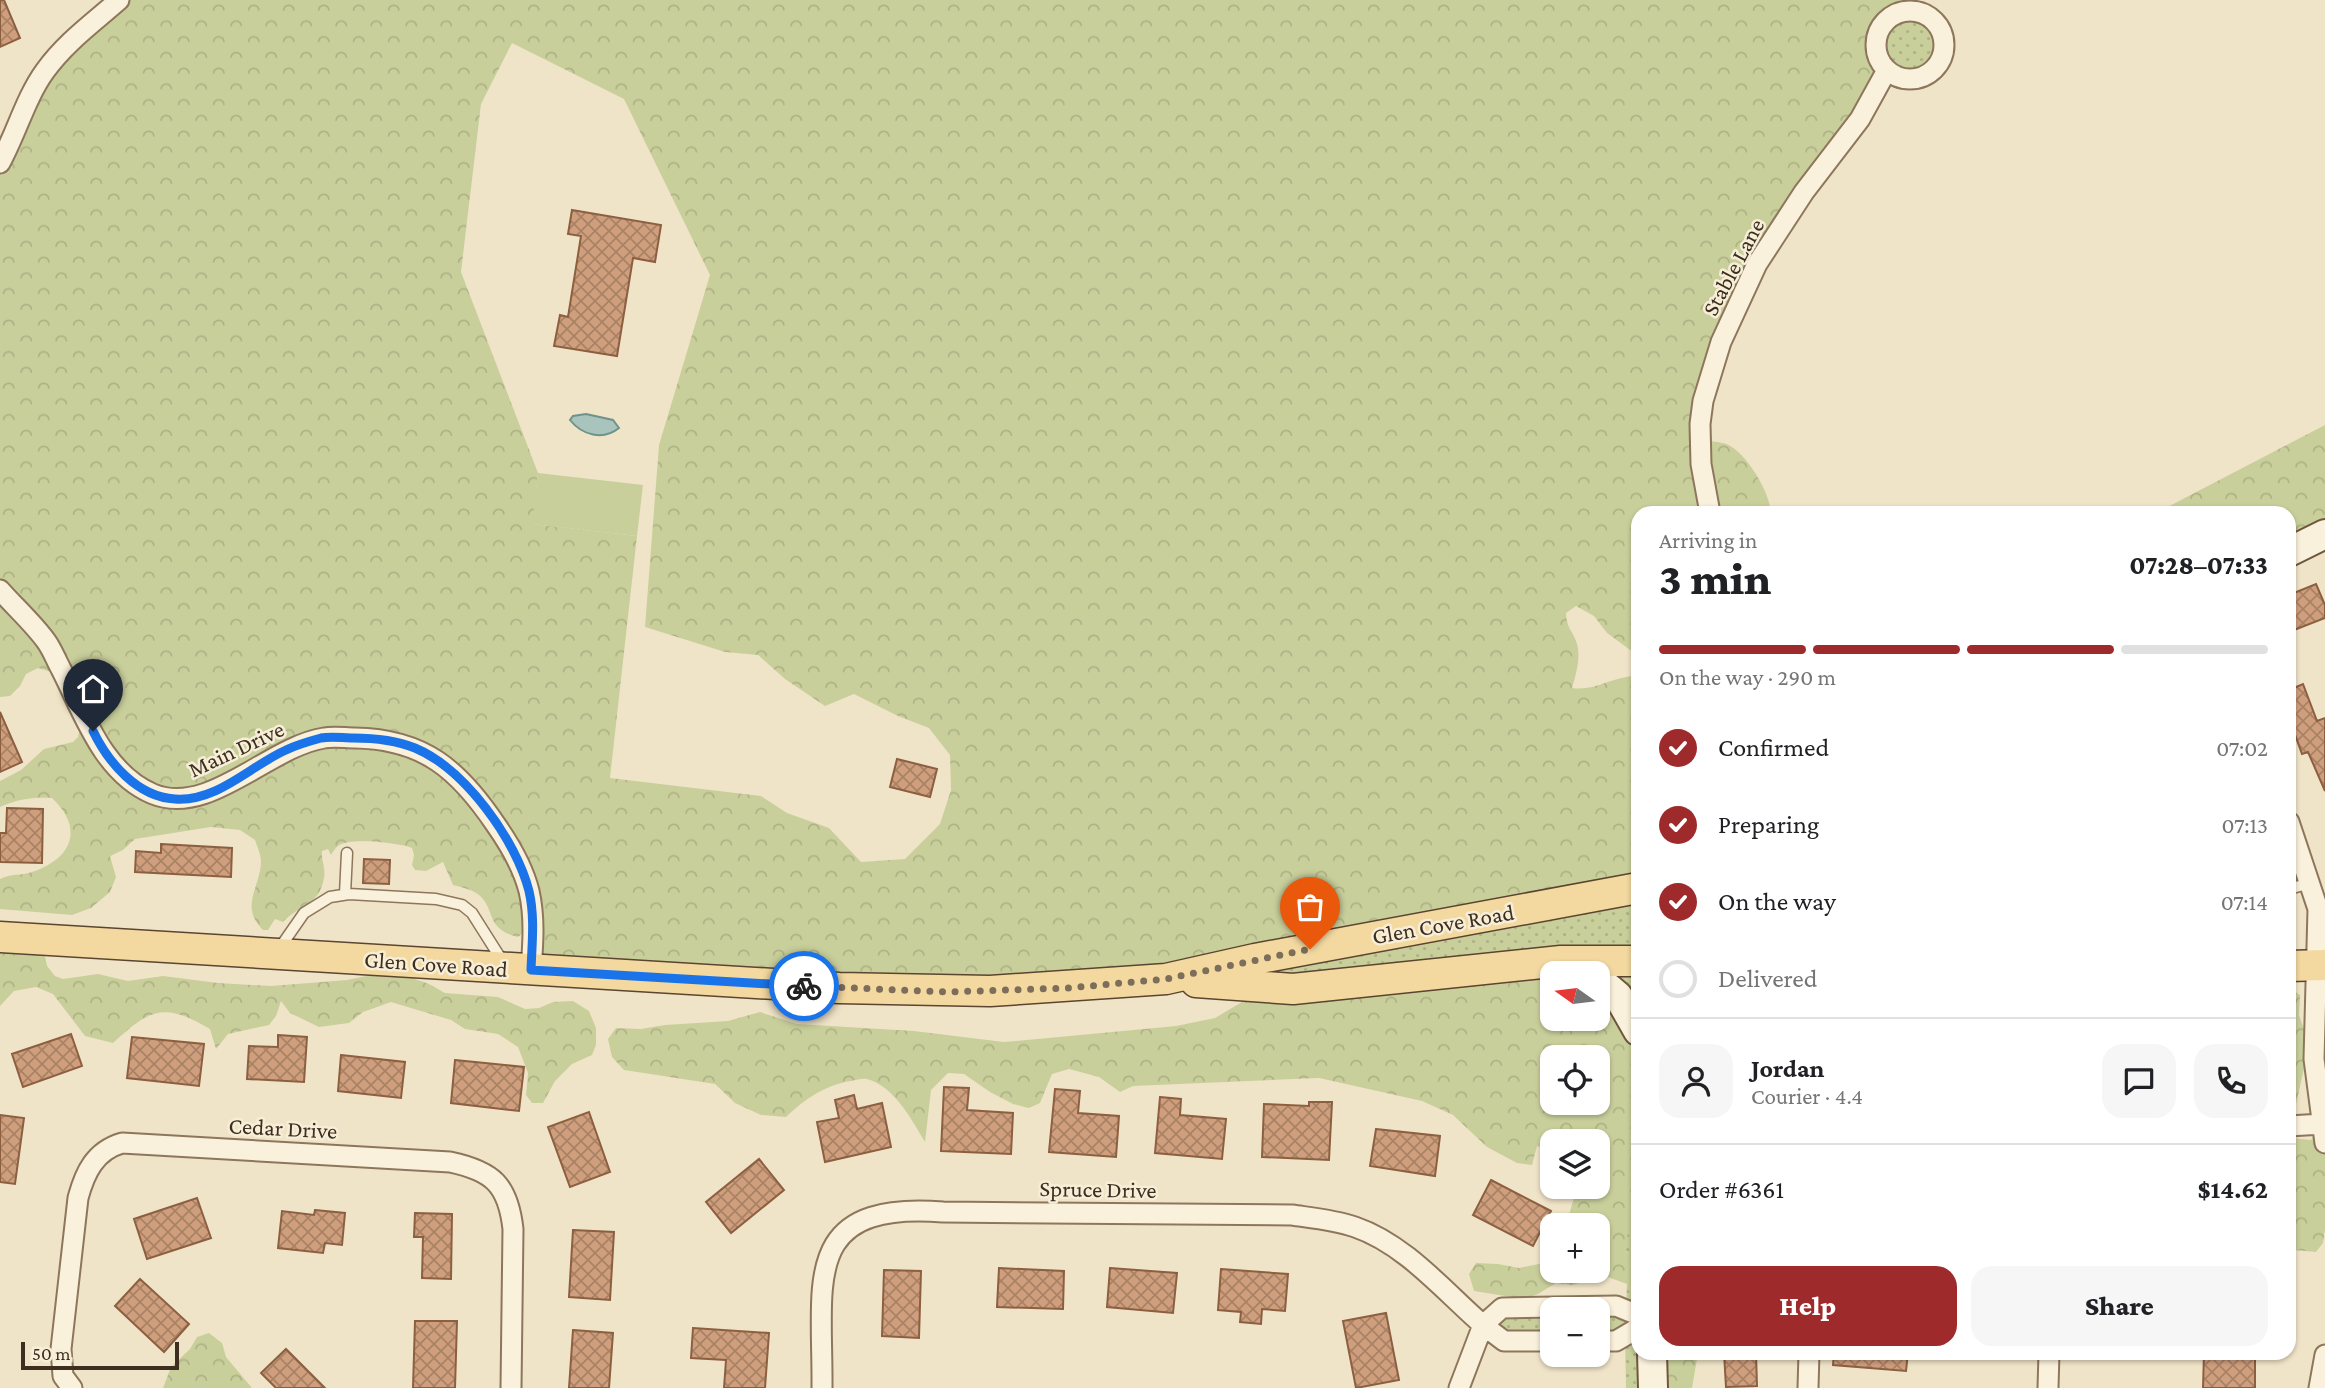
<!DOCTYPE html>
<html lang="en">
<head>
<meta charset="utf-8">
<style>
	:root { --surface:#fff; --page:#f6f6f6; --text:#202124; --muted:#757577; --line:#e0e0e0; --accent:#9e2a2b }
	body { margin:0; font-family:"Crimson Pro",serif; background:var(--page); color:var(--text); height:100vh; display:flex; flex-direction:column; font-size:26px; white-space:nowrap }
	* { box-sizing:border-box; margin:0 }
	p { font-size:23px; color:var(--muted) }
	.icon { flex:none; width:38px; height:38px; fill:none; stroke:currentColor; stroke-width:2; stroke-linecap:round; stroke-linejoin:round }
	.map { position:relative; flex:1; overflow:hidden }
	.drawer { position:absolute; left:1631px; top:506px; width:665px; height:854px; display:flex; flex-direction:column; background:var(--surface); border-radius:21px; box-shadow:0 2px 5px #0004 }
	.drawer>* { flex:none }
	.needle { width:46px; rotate:284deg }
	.controls { position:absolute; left:1540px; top:961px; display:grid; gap:14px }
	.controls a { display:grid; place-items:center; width:70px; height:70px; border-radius:14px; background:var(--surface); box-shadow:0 2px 5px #0004; font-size:35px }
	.scale { position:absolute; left:21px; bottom:18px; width:158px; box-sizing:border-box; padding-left:7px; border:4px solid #3d2e20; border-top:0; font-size:19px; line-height:24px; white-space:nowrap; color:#3d2e20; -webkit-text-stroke:5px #f7eed8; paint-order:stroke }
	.pin { position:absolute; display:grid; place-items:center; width:60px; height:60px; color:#fff; margin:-72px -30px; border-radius:50% 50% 50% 0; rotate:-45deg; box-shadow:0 0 7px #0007 }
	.pin .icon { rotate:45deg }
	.courier { position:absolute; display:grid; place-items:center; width:70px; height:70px; margin:-35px; border:5px solid #1a73e8; border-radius:50%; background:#fff; color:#222; box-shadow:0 2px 9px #0007 }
	.headline em { font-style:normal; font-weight:800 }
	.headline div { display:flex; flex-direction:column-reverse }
	.headline { display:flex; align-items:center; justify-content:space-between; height:119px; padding:0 28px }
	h1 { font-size:46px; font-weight:800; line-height:52px }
	.bar { display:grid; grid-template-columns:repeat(4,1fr); gap:10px 7px; align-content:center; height:84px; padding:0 28px }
	.bar i { height:9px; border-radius:5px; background:var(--line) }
	.bar .selected { background:var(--accent) }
	.bar p { grid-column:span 4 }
	.line { display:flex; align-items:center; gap:18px; padding:0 28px; border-top:2px solid var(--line) }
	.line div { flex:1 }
	.round { display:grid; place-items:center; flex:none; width:74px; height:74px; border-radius:21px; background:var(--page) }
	ol { padding:0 28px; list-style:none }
	li { display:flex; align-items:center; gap:21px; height:77px }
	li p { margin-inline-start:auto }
	li .icon { padding:7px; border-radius:50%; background:var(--accent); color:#fff; stroke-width:4 }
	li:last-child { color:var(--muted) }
	li i { width:38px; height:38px; border:4px solid var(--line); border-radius:50% }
	.cta { display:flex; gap:14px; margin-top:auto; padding:14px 28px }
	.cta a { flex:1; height:80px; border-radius:21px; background:var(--accent); color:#fff; font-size:28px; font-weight:800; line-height:80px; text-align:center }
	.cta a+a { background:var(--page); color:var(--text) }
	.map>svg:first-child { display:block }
	.grass { fill:url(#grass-dots) }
	.forest { fill:url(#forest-crowns); fill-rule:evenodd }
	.park { fill:#c9cf9b }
	.water { fill:#a9c4bc; stroke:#6f938a; stroke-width:2 }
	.building { fill:url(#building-cross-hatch); stroke:#8d5f41; stroke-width:2 }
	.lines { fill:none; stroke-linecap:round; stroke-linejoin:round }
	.lane-casing { stroke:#8d765c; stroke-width:13 }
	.street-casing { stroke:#8d765c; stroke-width:23 }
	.secondary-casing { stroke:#6f573f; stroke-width:32 }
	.primary-casing { stroke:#5b4430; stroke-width:33 }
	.lane { stroke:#faf1dc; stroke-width:10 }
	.street { stroke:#faf1dc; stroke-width:19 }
	.secondary { stroke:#faf1dc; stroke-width:28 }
	.primary { stroke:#f3d9a0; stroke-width:30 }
	.done { stroke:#7c6e5b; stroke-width:7; stroke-dasharray:0 12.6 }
	.route { stroke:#1a73e8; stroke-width:9 }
	.labels { text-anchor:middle; stroke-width:5; stroke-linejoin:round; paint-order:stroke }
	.street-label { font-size:23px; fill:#3d2e20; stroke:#f7eed8 }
</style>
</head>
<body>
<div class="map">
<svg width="2325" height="1388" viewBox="0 0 2325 1388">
	<defs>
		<pattern id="grass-dots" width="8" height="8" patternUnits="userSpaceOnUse" patternTransform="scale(1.75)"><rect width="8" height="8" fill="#c9cf9b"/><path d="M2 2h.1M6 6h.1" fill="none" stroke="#aeb285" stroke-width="1.8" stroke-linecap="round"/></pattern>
		<pattern id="forest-crowns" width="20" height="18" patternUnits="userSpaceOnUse" patternTransform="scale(1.75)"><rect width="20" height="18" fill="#c9cf9b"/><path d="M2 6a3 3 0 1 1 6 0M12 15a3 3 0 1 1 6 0" fill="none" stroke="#aeb285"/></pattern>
		<pattern id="building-cross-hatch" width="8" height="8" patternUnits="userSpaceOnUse" patternTransform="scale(1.75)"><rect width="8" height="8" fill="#cf9f7d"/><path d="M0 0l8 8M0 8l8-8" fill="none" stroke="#a98266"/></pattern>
	</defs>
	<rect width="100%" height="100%" fill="#f0e4c8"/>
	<!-- grass -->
	<path class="grass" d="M1882 44a27 27 0 1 1 54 0a27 27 0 1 1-54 0Z
		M1638,888v465h21l1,35h-34l-1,-52 -9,5h-18v-32h-46v32h-48l-21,-16 19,-17 114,-2 10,4 1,-26 10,-15c-3,-5 -10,-13 -11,-19 -3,-19 7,-40 9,-59 3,-22 -1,-43 -2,-65 -2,-39 20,-111 -35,-123v-30h-23l-4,-3 14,1 -24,-10 -268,28 -127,-10 89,-20z"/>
	<!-- forest -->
	<path class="forest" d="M119,0h1799l-2,11c-34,-2 -52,34 -29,59l-130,194 -57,160 11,17c6,1 16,2 21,6 17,11 38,46 39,66h-133v139h-5l-26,-19 -13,-17 -18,-10 -10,7c1,17 7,17 11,31 4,14 -1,30 -5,44 22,4 43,-13 66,-12v212l-472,91 -635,-9 -4,-40 -9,7c-35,-8 -21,-31 -42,-44 -6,-4 -16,-6 -23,-8l-10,-23 -17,9 -11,-1 -3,-5 2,-10 -2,-7c-13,-5 -63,-11 -74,-2 -3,2 -5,6 -7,9l-3,-6 -6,2c-1,10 4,17 2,27 -5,28 -24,26 -41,44l-8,-3 -7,11h-5c-24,-24 -3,-41 -2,-68 0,-7 -4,-16 -6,-22l-15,-10 -29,-3 -76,12 -12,11 -13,6 6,21 -6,15 -19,16 -19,7 -72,-6v-30c11,-6 21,-3 32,-7 41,-14 52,-44 20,-74 -19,-1 -34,1 -52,9v-26l21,-11 23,-21 29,-7 5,-5 3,-15 -29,-50 -14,-4 -12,6 -6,12 -10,10 -10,1v-534l43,-90zM512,43l112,56 86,176 -51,170 -14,182 80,25 33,3 27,24 40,27 29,-12 44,22 31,12 21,27 1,35 -11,34 -35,35 -44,3 -32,-34 -42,-15 -26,-17 -151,-18 27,-242 -104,-12 5,-51 -77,-201 20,-168z
		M2325,425v96l-36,19v-27h-133z
		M0,940l31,8 14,8 2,10 8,10 8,3 35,-5 30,7 35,-5 55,7 53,3 76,-6 34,-7 20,1 28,10 16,9 53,4 27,12 14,-1 14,-6 20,-1 16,10 7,17v17l-4,10 -20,9 -17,17 -12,22h-11l-6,-8 2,-22 -10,-26 -20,-13 -33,-5 -14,-9 -60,-18 -28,10 -14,11 -30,4 -29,-14 -9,-12 -5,15 -7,9 -41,9 -12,15 -6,-20c-46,-27 -59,-21 -97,14l-28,-7 -32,-42 -17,-7 -22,4 -14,15z
		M1552,973v45h46v-15l9,2 27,39 3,23 -4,58 3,29 -1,38 -6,29 -3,31 12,17 -11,15 -25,-9 -29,10 -17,-2 -18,11 -14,5 -50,-8 -5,-17 7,-11 22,1 21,4 25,-5 8,-12v19h46v-45h-32l8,-27 -1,-11 25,-1v-45h-46v10l-15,-5 -5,19 -15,-2 -30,-16 -34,-32 -31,-14 -103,-23 -186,8 -13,6 -21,-15 -30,-8 -17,5 -12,29 -11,5 -16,-4 -23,-12 -26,-18 -16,-1 -17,17 -6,52c-14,-23 -30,-55 -58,-63 -4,-1 -11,1 -16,2 -26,4 -46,18 -65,36l-25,-2 -26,-12 -20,-19 -91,-14 -12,-13 -4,-18 8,-11 25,1 24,-4 63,-4 32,-9 37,12 117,7 90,11 172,-16 39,-8 42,-25zM1552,1057h46v45h-46z
		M2289,987l11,8 -1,20 8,23 -1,21 -11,50 -6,9z
		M2325,1127v102l-2,14 -7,9 -22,-2 -5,-4v-29l7,-17 -7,-9v-55l3,2 19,2 7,-10z
		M209,1333l13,10 4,14 26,31h-89l8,-21 19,-18 7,-12z
		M1659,1353h45l-7,6 -5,29h-32z"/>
	<!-- park -->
	<path class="park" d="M538,473l105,12 -6,51 -105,-12z"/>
	<!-- water -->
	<path class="water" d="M586,414l27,6 6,8c-16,13 -37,7 -49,-8l3,-4z"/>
	<!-- building -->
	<path class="building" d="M0,0h4l16,38 -20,9z
		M572,210l89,15 -6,37 -22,-4 -16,98 -63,-10 6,-31 8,2 13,-81 -13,-2z
		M2316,584l9,21v13l-36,14v-37z
		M2303,684l14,37 8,-3v73l-17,-39 -6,2 -13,-36v-28z
		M0,712l22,50 -22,10z
		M897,759l40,10 -7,28 -40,-10z
		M7,808l36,1 -1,54 -42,-1v-29h6z
		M161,844l71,4 -1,29 -96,-5 1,-21 25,2z
		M364,859l26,1 -1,24 -26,-1z
		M71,1034l11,32 -59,21 -11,-33z
		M278,1035l29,2 -3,45 -57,-3 2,-33 29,1z
		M132,1037l72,7 -5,42 -72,-8z
		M341,1055l64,7 -4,36 -63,-7z
		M455,1060l69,7 -5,44 -68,-8z
		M944,1087l25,1 -2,22 46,3 -2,41 -70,-3z
		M1055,1089l25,2 -2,22 41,3 -3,41 -67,-5z
		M854,1095l3,14 25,-6 9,44 -66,15 -8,-40 22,-4 -4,-18z
		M1160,1097l21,2 -1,16 46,4 -4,40 -67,-6z
		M1309,1102h23l-3,58 -67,-3 2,-53 45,2z
		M589,1112l21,60 -40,15 -22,-60z
		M0,1115l24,3 -9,66 -15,-2z
		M1376,1129l64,7 -5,40 -65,-10z
		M759,1159l25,31 -53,43 -25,-31z
		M1491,1180l60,31 -18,35 -60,-31z
		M197,1198l14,40 -64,21 -13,-40z
		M315,1210l30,3 -3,32 -17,-2 -2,10 -45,-5 4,-37 32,4z
		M415,1213l37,1 -1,65 -29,-1 1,-41h-9z
		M573,1230l41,2 -4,68 -41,-3z
		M999,1268l65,3 -1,38 -66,-2z
		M1110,1268l67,5 -4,40 -66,-6z
		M1221,1269l67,5 -3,37 -23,-2 -1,15 -21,-2 1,-10 -23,-2z
		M884,1270l37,1 -2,67 -37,-2z
		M140,1279l49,45 -25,28 -49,-46z
		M1386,1313l13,67 -43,8 -13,-67z
		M415,1321h42l-2,67h-42z
		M693,1328l76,5 -4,55h-41l2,-28 -35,-2z
		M573,1330l40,3 -4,55h-40z
		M286,1349l39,39h-49l-15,-15z
		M1724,1353h32l1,33 -31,1z
		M1834,1353h74l-2,18 -73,-6z
		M2204,1353h51v35h-52z"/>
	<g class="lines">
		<defs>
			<path id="lane" d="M2289,889l21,-6
				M345,894l2,-41
				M279,949l25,-36 26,-16 19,-3 87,5 26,6 10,8 31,49"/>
			<path id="street" d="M1876 45a34 34 0 1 1 68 0a34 34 0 1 1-68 0Z
				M0,163c16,-29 26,-66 45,-92 21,-29 48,-48 74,-71
				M1710,513l-9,-49 -1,-40 3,-23 18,-59 36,-78 47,-72 56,-73 27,-49
				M0,590c15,17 33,33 46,51 6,8 10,19 15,28 23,45 42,104 92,125 56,23 115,-47 171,-56 10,-2 21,0 31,0 69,1 104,32 141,87 14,20 27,42 33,66 6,26 4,53 2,79
				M2289,822l29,87 -4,150 11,84
				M2289,1126l33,-2
				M1552,1341h-48l-21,-16 19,-17 114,-2 22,9
				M1598,1341h18l22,-13
				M72,1388l-9,-12 -2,-27 17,-151c7,-26 17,-47 44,-55l328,19c43,9 58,23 63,67l-2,159
				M822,1388c1,-106 -22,-187 121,-176l349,3c21,3 43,5 63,12 50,17 89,64 128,98l-24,63
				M1808,1388l1,-35
				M2048,1388l1,-35
				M2319,1388l6,-33"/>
			<path id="secondary" d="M2289,552l36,-18
				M1598,979l20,17 20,35
				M1652,1353l1,35"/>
			<path id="primary" d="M0,937l839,51 151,3 176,-12 89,-20 383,-71
				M2289,966l36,-1
				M1196,982l97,7 268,-28h77"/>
		</defs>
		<!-- lane casing -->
		<use href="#lane" class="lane-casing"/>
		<!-- street casing -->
		<use href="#street" class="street-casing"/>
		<!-- secondary casing -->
		<use href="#secondary" class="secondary-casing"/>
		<!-- primary casing -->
		<use href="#primary" class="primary-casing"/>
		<!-- lane -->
		<use href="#lane" class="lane"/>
		<!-- street -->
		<use href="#street" class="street"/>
		<!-- secondary -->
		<use href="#secondary" class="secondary"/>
		<!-- primary -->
		<use href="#primary" class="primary"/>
	</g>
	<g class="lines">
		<!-- done -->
		<path class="done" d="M804,986l145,6 119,-4 98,-9 144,-30"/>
		<!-- route -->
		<path class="route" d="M93,731c15,31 44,66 82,68 42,3 75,-33 111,-49 10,-5 24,-9 35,-12 10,-2 22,0 32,0 22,0 42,2 62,10 50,21 101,92 114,143 6,26 3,52 2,79l273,16"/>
	</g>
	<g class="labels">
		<!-- street labels -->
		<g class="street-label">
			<text transform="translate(1733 267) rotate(-62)" y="8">Stable Lane</text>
			<text transform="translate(236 749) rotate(-25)" y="8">Main Drive</text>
			<text transform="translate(1443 924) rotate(-10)" y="8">Glen Cove Road</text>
			<text transform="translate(436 964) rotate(4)" y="8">Glen Cove Road</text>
			<text transform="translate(283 1128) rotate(3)" y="8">Cedar Drive</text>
			<text transform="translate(1098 1189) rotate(1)" y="8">Spruce Drive</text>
		</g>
	</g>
</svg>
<div class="controls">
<a><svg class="needle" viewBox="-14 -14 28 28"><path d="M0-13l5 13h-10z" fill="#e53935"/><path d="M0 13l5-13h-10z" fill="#757577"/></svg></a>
<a><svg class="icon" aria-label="locate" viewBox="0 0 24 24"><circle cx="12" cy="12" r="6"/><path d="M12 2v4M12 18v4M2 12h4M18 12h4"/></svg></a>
<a><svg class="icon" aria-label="layers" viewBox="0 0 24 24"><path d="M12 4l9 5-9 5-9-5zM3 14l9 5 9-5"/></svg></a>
<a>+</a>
<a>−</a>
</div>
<div class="scale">50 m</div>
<div class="pin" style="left:1310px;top:949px;background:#ea580c"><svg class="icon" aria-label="bag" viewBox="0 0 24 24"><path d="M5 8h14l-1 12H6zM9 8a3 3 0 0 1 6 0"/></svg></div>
<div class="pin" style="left:93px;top:731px;background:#1f2937"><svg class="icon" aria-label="home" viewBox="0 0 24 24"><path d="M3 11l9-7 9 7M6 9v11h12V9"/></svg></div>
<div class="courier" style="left:804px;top:986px"><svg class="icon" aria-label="bike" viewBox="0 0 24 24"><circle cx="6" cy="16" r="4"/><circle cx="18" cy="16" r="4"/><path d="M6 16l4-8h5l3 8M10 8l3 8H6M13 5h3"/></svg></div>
<section class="drawer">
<div class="headline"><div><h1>3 min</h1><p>Arriving in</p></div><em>07:28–07:33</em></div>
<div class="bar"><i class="selected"></i><i class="selected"></i><i class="selected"></i><i></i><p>On the way · 290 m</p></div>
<ol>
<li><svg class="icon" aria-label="check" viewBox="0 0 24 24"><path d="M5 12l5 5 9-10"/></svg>Confirmed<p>07:02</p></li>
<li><svg class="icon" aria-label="check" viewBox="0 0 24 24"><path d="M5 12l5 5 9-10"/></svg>Preparing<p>07:13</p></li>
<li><svg class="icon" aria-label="check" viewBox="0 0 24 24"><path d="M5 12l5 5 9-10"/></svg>On the way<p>07:14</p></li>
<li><i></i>Delivered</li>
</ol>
<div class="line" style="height:126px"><a class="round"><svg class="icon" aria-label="person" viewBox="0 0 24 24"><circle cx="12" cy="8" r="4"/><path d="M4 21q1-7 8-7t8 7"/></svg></a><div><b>Jordan</b><p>Courier · 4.4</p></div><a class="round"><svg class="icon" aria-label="chat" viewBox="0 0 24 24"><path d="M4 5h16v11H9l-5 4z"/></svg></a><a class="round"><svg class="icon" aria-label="phone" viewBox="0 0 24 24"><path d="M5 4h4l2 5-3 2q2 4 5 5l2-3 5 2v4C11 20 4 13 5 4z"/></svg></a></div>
<div class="line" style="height:91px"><div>Order #6361</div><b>$14.62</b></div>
<div class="cta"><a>Help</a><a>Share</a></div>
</section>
</div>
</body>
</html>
